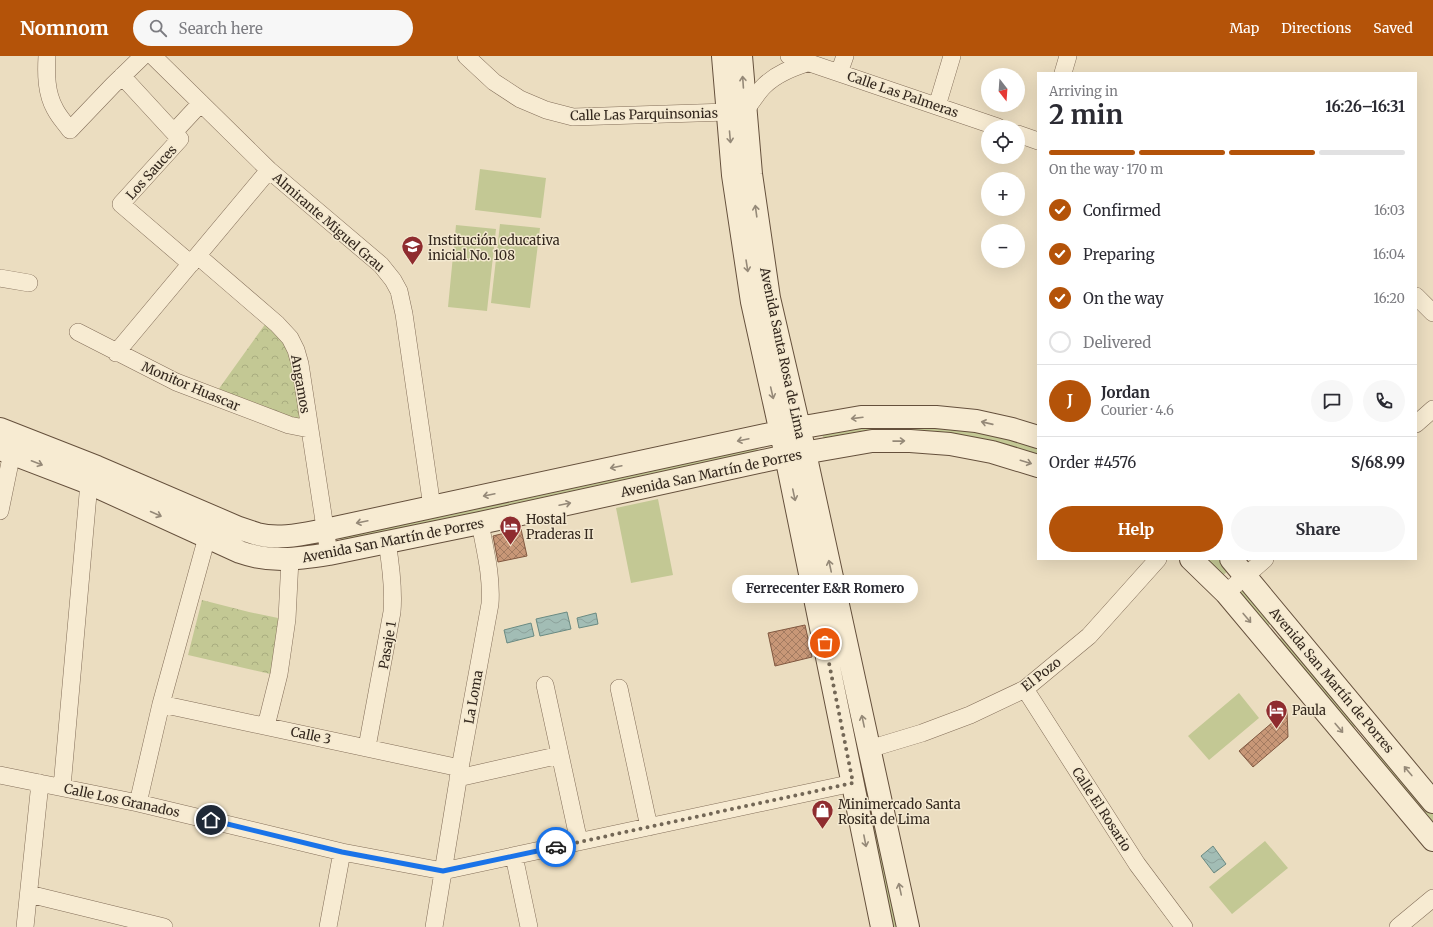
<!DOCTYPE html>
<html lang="en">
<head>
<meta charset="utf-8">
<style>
	:root { --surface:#fff; --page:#f7f7f7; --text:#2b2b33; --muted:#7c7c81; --line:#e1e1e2; --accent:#b45309 }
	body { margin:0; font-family:Merriweather,serif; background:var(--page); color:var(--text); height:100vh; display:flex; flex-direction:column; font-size:15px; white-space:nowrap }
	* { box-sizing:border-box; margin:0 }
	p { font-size:13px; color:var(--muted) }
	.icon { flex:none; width:22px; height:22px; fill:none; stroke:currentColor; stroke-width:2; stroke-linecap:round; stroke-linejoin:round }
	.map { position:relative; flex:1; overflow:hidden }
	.panel { position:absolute; left:1037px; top:16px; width:380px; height:488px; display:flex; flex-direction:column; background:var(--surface); border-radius:0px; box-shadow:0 4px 16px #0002 }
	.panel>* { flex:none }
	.needle { width:26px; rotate:163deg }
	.controls { position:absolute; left:981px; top:12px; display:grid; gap:8px }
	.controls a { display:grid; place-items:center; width:44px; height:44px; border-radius:50%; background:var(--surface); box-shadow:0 4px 16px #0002; font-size:20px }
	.pin { position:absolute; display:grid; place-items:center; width:34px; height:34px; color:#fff; margin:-17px; border:2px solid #fff; border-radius:50%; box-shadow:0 1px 4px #0007 }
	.courier { position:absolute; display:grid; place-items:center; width:40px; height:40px; margin:-20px; border:3px solid #1a73e8; border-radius:50%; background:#fff; color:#222; box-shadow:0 1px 5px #0007 }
	.bubble { position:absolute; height:28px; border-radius:14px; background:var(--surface); box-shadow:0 4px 16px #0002; font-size:13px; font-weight:700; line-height:28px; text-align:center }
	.head em { font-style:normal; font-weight:700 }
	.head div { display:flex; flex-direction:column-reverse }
	.head { display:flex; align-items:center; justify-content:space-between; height:68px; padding:0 12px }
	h1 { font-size:26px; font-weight:700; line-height:30px }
	.bar { display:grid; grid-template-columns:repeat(4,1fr); gap:6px 4px; align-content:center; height:48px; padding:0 12px }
	.bar i { height:5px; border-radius:3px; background:var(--line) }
	.bar .on { background:var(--accent) }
	.bar p { grid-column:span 4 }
	.line { display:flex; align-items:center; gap:10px; padding:0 12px; border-top:1px solid var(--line) }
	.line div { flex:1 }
	.round { display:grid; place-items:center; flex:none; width:42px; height:42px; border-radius:21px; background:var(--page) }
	ol { padding:0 12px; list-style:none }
	li { display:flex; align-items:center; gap:12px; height:44px }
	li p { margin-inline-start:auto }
	li .icon { padding:4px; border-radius:50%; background:var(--accent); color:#fff; stroke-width:4 }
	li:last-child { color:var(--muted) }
	li i { width:22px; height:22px; border:2px solid var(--line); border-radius:50% }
	.action { display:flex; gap:8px; margin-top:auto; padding:8px 12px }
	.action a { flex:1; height:46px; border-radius:24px; background:var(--accent); color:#fff; font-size:16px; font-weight:700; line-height:46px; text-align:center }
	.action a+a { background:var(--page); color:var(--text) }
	header { display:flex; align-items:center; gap:24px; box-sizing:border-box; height:56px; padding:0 20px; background:var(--accent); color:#fff }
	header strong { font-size:19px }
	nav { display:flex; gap:22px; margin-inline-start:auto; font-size:14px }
	.search { width:280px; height:36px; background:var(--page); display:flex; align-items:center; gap:10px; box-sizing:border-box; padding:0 14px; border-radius:22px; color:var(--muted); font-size:15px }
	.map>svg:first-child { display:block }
	.grass { fill:#c3c894 }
	.forest { fill:url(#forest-crowns) }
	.water { fill:url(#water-waves); stroke:#6a8a82 }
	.building { fill:url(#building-cross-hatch); stroke:#815840 }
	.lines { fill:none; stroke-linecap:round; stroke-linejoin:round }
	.minor-casing { stroke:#836e59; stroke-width:18 }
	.secondary-casing { stroke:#65503c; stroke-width:24 }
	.minor { stroke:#f7ebd2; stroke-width:17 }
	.secondary { stroke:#f7ebd2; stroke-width:22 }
	.oneway { stroke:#958978 }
	.done { stroke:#736756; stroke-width:4; stroke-dasharray:0 7.2 }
	.route { stroke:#1a73e8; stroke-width:5 }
	.labels { text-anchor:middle; stroke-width:3; stroke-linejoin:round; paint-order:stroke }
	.street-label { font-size:13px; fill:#33271d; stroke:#f3e8cf }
	.poi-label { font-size:13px; fill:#33271d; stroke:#f3e8cf; text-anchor:start }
</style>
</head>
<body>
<header>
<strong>Nomnom</strong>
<div class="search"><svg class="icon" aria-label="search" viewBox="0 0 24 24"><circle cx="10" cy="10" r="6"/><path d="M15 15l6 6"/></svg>Search here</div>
<nav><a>Map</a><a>Directions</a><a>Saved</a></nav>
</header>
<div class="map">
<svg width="1433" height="871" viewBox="0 0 1433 871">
	<defs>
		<pattern id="forest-crowns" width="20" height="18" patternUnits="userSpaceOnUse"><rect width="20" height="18" fill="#c3c894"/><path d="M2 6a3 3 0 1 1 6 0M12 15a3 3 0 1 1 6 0" fill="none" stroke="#a8ac7f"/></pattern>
		<pattern id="water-waves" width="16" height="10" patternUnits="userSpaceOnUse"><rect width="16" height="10" fill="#a2bdb5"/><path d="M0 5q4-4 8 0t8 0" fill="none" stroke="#8ca29b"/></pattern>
		<pattern id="building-cross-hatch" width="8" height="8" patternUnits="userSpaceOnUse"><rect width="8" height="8" fill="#c89777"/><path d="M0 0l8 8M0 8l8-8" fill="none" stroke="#a37b61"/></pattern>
	</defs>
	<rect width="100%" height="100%" fill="#ebddc0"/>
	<!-- grass -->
	<path class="grass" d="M480,113l66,9 -5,40 -66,-8z
		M500,168l40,4 -10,80 -39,-5z
		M456,169l40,4 -9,82 -39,-4z
		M878,364h45l115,23v15l-213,-18 -3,-5z
		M755,385l4,13 -417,89 -2,-9z
		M658,443l15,76 -42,8 -15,-75z
		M1201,503h17l11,11 -9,8z
		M1244,529l30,36 -9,7 -30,-35z
		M1284,580l73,90 -5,3 -74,-89z
		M1239,637l20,25 -50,42 -21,-24z
		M1371,683l62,73v18l-70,-84z
		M865,723l33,148h-8l-31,-147z
		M1265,785l23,27 -56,46 -23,-27z"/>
	<!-- forest -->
	<path class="forest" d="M266,267l25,29 10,63 -2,5 -81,-30z
		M202,544l47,12 34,7 -8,56 -87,-20z"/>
	<!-- water -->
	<path class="water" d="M567,556l4,17 -31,7 -4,-17z
		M596,557l2,11 -19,4 -2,-10z
		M531,567l3,13 -27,7 -3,-13z
		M1213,790l13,18 -12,9 -13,-17z"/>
	<!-- building -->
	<path class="building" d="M521,473l6,27 -29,6 -5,-26z
		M805,569l7,32 -37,9 -7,-33z
		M1287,654l1,27 -35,30 -14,-16z"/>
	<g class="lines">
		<defs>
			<path id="minor" d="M47,0c-1,18 -1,37 8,53 4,8 10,14 15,21l43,-45 30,-29
				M153,0l116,114 112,95 12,15 6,11 5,23 28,193
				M466,0l28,26 26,17 26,11 27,7 155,-5 17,-1c6,-8 12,-18 19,-25 12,-12 28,-18 43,-23
				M789,0l209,71
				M839,17l6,-17
				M1063,17l5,-17
				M122,20l58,63 -59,65 70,60
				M937,50l15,-50
				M174,76l27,-29
				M1018,78l20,7
				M198,200l79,68 13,14 6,12 4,14 29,190
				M0,222l29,5
				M1416,240l17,17
				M78,276l98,50 113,43 20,4
				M116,297l153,-183
				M1416,368l17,-15
				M0,455l14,-68
				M1226,537l39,-34
				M545,629l34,157
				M619,632l30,139
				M1025,633l112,175 47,63
				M161,648l299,64
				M266,670l13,-52 8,-55 3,-60
				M367,691l25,-135c2,-24 -1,-46 -5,-70
				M869,693l53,-16 48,-18 55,-26 64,-53 69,-77
				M0,719l138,28 204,49 101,19 410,-88
				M458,722l102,-23
				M62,731l27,-304
				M138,747l23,-99 46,-167
				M514,800l15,71
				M29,838l135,33
				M25,871l15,-144
				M328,871l14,-75
				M434,871l26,-159 30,-164c2,-28 -5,-54 -10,-81
				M1398,871l35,-29"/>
			<path id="secondary" d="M723,0l10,119 19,127 34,154 96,471
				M741,0l10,118 18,124 36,155 103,474
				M0,373l97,38 142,61c6,2 12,4 18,6 22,6 46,0 68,-4l473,-102 63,-11h75l40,4 36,8 26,8
				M0,393l89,34 151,69c31,11 57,7 89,2l151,-31 306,-67 86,-15h38l40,3 42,8 46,14
				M1191,503l35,34 207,247
				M1231,503l202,243"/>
		</defs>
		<!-- minor casing -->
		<use href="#minor" class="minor-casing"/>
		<!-- secondary casing -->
		<use href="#secondary" class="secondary-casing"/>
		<!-- minor -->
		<use href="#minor" class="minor"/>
		<!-- secondary -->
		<use href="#secondary" class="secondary"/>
	</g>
	<!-- one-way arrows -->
	<defs><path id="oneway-shaft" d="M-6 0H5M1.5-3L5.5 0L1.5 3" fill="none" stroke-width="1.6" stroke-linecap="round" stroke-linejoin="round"/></defs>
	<g class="oneway">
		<use href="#oneway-shaft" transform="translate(743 26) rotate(-94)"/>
		<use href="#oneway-shaft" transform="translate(730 81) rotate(85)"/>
		<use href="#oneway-shaft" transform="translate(756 155) rotate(-98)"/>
		<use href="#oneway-shaft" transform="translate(747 210) rotate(81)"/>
		<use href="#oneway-shaft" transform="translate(772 337) rotate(77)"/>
		<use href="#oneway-shaft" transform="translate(857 362) rotate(173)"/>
		<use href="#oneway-shaft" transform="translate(987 367) rotate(-167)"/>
		<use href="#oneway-shaft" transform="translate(743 384) rotate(168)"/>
		<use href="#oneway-shaft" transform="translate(899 385) rotate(-1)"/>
		<use href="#oneway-shaft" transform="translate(1026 406) rotate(17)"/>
		<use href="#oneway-shaft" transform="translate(37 407) rotate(21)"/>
		<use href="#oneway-shaft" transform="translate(616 411) rotate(168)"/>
		<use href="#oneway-shaft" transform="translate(489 439) rotate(168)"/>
		<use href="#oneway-shaft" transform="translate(794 439) rotate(78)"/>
		<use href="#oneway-shaft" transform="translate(565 448) rotate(-12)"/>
		<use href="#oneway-shaft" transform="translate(156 458) rotate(24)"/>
		<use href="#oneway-shaft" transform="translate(362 466) rotate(168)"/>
		<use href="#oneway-shaft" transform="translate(830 510) rotate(-102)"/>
		<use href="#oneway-shaft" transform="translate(1247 562) rotate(50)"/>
		<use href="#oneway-shaft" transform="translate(863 665) rotate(-102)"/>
		<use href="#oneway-shaft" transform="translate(1339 672) rotate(50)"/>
		<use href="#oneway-shaft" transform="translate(1408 715) rotate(-130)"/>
		<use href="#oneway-shaft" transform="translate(865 785) rotate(79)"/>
		<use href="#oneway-shaft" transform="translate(900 833) rotate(-102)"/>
	</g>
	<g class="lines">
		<!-- done -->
		<path class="done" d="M556,791l297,-64 -28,-140"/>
		<!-- route -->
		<path class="route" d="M211,764l131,32 101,19 113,-24"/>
	</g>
	<!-- icons -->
	<defs>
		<symbol id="school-pin" viewBox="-11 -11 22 30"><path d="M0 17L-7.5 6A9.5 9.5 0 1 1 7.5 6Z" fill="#8f2c2f" stroke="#f3e8cf"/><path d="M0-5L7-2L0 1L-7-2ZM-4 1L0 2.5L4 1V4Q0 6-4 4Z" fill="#fff"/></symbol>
		<symbol id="hotel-pin" viewBox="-11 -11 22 30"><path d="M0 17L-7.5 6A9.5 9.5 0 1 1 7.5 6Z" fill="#8f2c2f" stroke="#f3e8cf"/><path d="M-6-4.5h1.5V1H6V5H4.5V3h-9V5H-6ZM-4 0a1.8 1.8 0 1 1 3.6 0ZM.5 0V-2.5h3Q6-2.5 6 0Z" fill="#fff"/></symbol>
		<symbol id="shop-pin" viewBox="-11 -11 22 30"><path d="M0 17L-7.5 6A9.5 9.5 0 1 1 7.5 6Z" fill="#8f2c2f" stroke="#f3e8cf"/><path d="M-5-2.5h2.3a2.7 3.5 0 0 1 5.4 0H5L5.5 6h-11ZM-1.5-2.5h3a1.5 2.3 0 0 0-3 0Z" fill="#fff"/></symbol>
	</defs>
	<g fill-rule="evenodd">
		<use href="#school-pin" x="400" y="178" width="25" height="34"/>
		<use href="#hotel-pin" x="498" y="458" width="25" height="34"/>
		<use href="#hotel-pin" x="1264" y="642" width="25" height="34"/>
		<use href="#shop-pin" x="810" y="742" width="25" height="34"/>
	</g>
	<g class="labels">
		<!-- street labels -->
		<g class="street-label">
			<text transform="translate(903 38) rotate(19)" y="5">Calle Las Palmeras</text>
			<text transform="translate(644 58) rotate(-1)" y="5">Calle Las Parquinsonias</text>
			<text transform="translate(151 116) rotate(-48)" y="5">Los Sauces</text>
			<text transform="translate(329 166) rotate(41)" y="5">Almirante Miguel Grau</text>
			<text transform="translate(783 297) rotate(78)" y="5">Avenida Santa Rosa de Lima</text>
			<text transform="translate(301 328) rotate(80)" y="5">Angamos</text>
			<text transform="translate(191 330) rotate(23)" y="5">Monitor Huascar</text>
			<text transform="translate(711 417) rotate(-12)" y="5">Avenida San Martín de Porres</text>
			<text transform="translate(393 484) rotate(-11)" y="5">Avenida San Martín de Porres</text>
			<text transform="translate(387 589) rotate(-80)" y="5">Pasaje 1</text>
			<text transform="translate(1041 618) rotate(-38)" y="5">El Pozo</text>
			<text transform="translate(1332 624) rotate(50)" y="5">Avenida San Martín de Porres</text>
			<text transform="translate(473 641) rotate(-80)" y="5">La Loma</text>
			<text transform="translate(311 679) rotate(12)" y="5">Calle 3</text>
			<text transform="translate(122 744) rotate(12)" y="5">Calle Los Granados</text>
			<text transform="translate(1102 753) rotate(57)" y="5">Calle El Rosario</text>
		</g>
		<!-- poi labels -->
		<g class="poi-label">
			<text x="428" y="189">Institución educativa<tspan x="428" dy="15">inicial No. 108</tspan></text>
			<text x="526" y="468">Hostal<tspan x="526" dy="15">Praderas II</tspan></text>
			<text x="1292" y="659">Paula</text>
			<text x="838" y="753">Minimercado Santa<tspan x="838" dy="15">Rosita de Lima</tspan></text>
		</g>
	</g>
</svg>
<div class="controls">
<a><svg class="needle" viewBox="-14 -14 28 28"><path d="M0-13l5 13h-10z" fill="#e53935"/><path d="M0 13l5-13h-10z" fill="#7c7c81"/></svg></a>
<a><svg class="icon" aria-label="locate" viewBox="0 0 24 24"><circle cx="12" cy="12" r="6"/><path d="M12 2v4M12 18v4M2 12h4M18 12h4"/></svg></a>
<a>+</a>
<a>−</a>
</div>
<div class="pin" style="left:825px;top:587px;background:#ea580c"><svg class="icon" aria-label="bag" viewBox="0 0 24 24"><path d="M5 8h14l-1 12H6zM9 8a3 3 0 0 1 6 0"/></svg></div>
<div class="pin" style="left:211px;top:764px;background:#1f2937"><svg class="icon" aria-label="home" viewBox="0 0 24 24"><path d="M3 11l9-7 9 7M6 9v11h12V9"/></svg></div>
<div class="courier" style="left:556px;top:791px"><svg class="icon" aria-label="car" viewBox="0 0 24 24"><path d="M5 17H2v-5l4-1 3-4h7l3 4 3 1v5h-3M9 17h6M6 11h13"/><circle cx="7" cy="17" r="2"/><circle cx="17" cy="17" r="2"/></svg></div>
<div class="bubble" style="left:732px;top:519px;width:186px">Ferrecenter E&amp;R Romero</div>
<section class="panel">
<div class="head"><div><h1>2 min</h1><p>Arriving in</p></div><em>16:26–16:31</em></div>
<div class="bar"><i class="on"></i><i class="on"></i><i class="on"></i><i></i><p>On the way · 170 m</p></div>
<ol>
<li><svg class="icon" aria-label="check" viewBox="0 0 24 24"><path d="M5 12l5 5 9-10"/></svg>Confirmed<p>16:03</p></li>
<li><svg class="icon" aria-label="check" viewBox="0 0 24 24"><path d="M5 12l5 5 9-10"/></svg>Preparing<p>16:04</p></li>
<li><svg class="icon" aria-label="check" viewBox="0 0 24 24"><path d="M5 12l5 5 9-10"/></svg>On the way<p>16:20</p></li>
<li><i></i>Delivered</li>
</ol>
<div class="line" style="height:72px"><b class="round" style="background:var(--accent);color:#fff">J</b><div><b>Jordan</b><p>Courier · 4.6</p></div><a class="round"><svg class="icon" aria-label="chat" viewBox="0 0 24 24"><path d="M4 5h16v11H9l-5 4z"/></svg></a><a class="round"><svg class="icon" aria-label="phone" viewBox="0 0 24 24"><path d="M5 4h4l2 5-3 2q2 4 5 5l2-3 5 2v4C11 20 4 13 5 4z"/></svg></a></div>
<div class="line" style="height:52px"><div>Order #4576</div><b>S/68.99</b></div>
<div class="action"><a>Help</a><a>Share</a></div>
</section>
</div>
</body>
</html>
